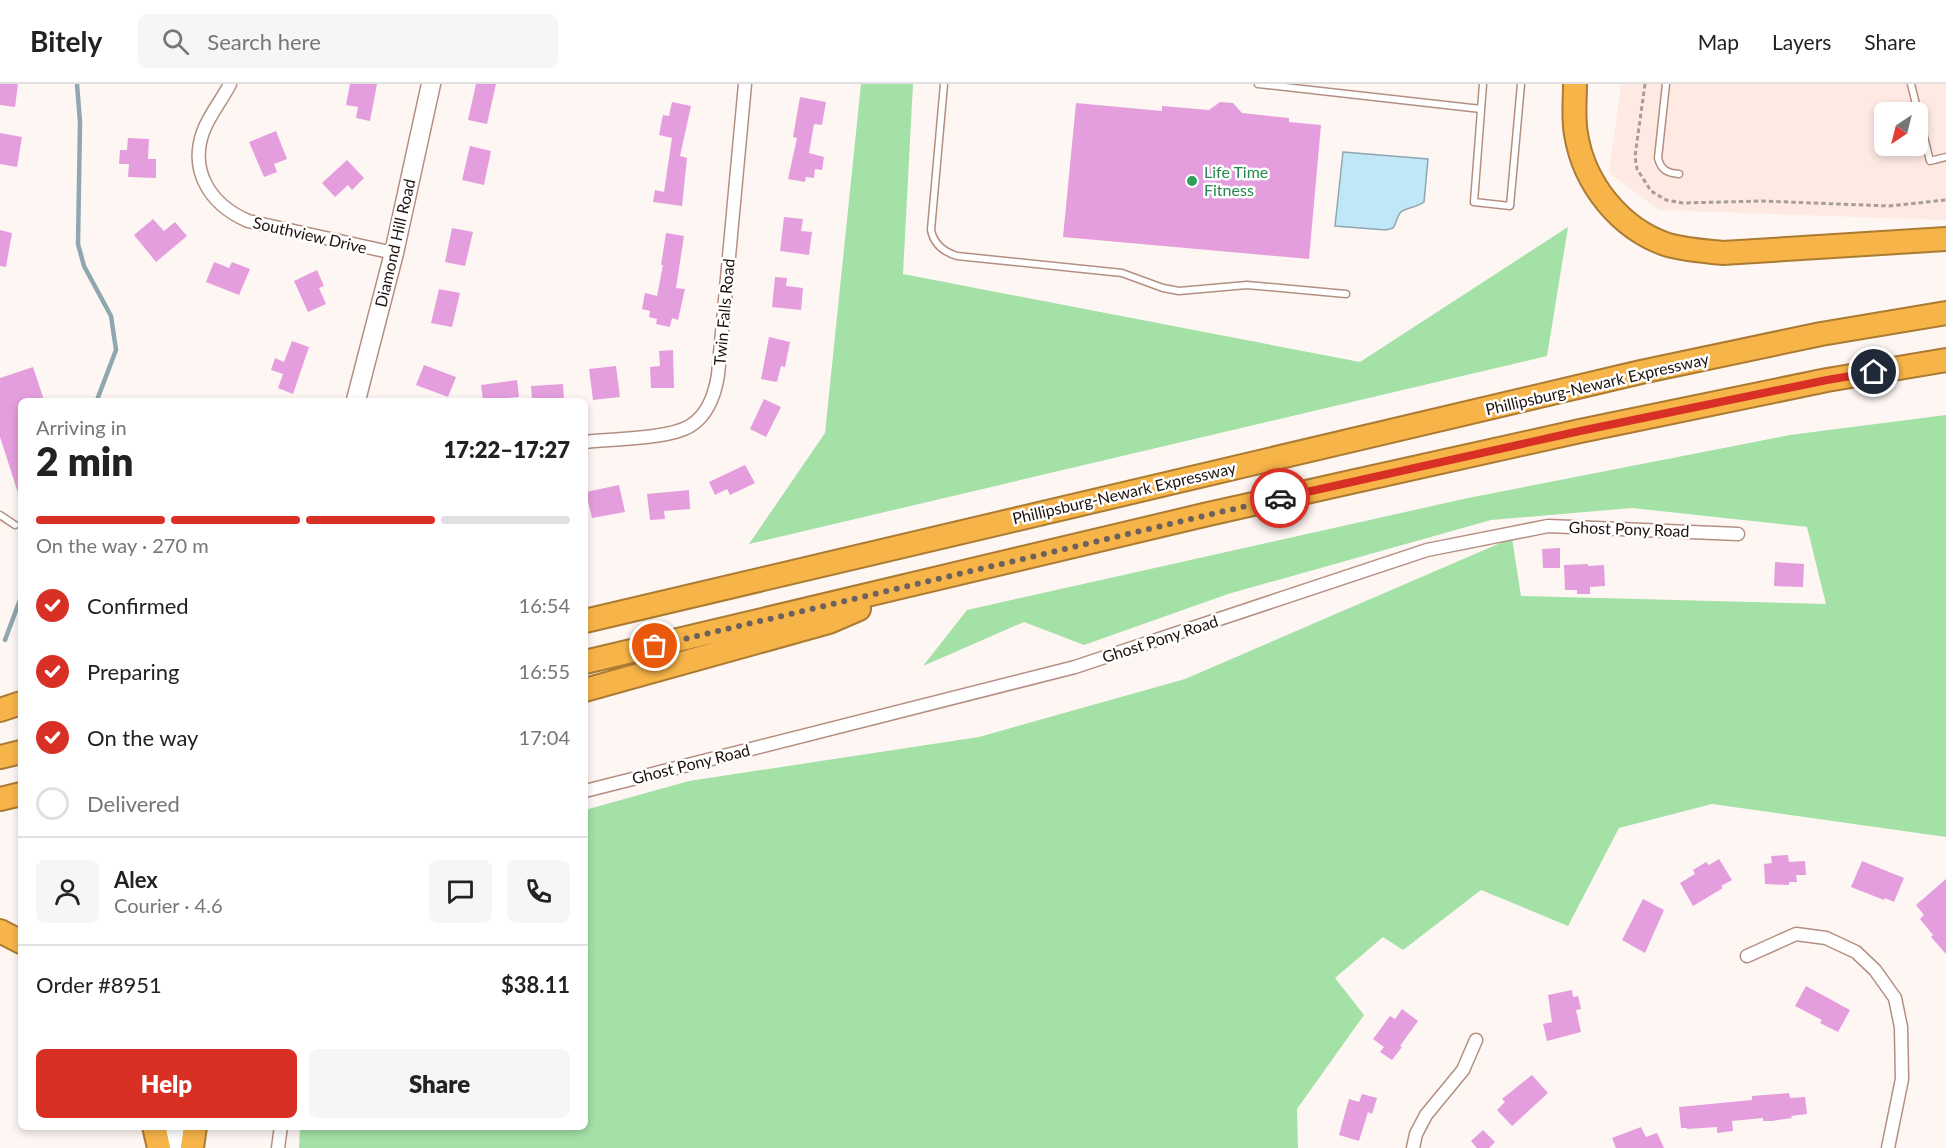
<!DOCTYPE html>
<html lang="en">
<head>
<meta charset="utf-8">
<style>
	:root { --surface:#fff; --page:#f6f6f6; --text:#222; --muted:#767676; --line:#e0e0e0; --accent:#d93025 }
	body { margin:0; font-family:Lato,sans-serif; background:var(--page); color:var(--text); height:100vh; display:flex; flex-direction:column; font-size:22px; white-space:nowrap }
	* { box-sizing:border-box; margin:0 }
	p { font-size:20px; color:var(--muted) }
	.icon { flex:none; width:33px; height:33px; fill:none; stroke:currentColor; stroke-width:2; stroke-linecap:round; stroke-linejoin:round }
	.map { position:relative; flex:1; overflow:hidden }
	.side { position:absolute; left:18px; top:314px; width:570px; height:732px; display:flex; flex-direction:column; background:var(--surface); border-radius:9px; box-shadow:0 3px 9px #0003 }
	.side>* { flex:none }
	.needle { width:39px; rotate:215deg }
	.tools { position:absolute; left:1874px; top:18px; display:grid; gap:12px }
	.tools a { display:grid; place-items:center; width:54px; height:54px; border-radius:9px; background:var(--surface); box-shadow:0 3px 9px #0003; font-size:30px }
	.pin { position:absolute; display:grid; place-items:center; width:51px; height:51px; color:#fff; margin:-26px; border:3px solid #fff; border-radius:50%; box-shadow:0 2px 6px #0007 }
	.courier { position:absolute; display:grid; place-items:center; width:60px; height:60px; margin:-30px; border:4px solid #d93025; border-radius:50%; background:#fff; color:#222; box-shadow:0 2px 8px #0007 }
	.summary em { font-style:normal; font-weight:800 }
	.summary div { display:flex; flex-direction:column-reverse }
	.summary { display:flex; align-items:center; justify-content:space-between; height:102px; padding:0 18px }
	h1 { font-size:39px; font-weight:800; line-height:45px }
	.bar { display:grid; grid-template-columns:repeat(4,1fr); gap:9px 6px; align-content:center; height:72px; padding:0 18px }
	.bar i { height:8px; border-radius:4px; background:var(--line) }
	.bar .selected { background:var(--accent) }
	.bar p { grid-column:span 4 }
	.line { display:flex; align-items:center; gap:15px; padding:0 18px; border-top:2px solid var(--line) }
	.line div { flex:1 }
	.round { display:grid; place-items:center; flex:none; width:63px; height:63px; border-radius:9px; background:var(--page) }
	ol { padding:0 18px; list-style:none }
	li { display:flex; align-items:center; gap:18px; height:66px }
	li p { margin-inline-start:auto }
	li .icon { padding:6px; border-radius:50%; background:var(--accent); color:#fff; stroke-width:4 }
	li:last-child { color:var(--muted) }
	li i { width:33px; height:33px; border:3px solid var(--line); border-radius:50% }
	.button { display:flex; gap:12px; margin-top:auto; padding:12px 18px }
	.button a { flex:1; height:69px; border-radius:9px; background:var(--accent); color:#fff; font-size:24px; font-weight:800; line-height:69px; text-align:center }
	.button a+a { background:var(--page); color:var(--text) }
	header { display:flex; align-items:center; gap:36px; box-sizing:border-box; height:84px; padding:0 30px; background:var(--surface); border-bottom:2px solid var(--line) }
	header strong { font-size:28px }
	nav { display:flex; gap:33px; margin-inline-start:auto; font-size:21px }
	.search { width:420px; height:54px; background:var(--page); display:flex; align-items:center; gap:15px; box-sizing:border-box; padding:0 21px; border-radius:9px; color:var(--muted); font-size:22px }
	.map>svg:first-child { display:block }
	.built { fill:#feeae3; fill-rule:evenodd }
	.green { fill:#a3e1a7 }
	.water { fill:#bfe7f7; stroke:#8fa7b0; stroke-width:1.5 }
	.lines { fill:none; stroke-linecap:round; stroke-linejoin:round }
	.stream { stroke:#8fa7b0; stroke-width:4.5 }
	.building { fill:#e49ede }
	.lane-casing { stroke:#b48f81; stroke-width:9 }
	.street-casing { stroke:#b48f81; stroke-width:15 }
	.secondary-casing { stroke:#b48f81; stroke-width:21 }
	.highway-casing { stroke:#ab7b33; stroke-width:26 }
	.path { stroke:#a79d99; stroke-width:3; stroke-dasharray:4.5 3; stroke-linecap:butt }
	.lane { stroke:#fff; stroke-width:6 }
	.street { stroke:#fff; stroke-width:12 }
	.secondary { stroke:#fff; stroke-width:18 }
	.highway { stroke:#f7b448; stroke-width:22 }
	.done { stroke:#6d615d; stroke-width:6; stroke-dasharray:0 10.8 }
	.route { stroke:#d93025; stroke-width:8 }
	.leisure-dot { fill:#2e9e5b; stroke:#fff; stroke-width:2 }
	.labels { text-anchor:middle; stroke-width:5; stroke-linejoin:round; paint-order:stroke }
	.leisure-label { font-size:16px; fill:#27864d; stroke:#fff; text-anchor:start }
	.street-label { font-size:16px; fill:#1f110c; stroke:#fff }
</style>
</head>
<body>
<header>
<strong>Bitely</strong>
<div class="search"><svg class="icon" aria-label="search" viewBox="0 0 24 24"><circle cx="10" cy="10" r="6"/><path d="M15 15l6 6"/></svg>Search here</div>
<nav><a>Map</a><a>Layers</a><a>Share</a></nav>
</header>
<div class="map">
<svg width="1946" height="1064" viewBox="0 0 1946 1064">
	<rect width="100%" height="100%" fill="#fef6f3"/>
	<!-- built -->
	<path class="built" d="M1621,0h325v136l-287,-10 -50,-37zM1884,28h33v34h-33z"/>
	<!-- green -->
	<path class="green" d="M861,0h52l-10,190 457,88 208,-135 -21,129 -798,188 76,-111z
		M1946,331v422l-234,-33 -93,24 -51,98 -87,-36 -78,60 -20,-13 -48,41 29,37 -67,94 1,39h-999l1,-21 285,-1v-316l104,-29 290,-44 206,-58 327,-141 9,58 305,8 -19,-77 -175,-19 -141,12 -263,74 -144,51 -60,-23 -101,44 44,-56 501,-112 322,-63z"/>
	<!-- water -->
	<path class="water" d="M1343,68l85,7 -4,43c-8,6 -20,6 -24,11 -3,4 -4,11 -7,15l-7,2 -51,-4z"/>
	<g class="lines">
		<!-- stream -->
		<path class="stream" d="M77,0l3,38 -2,122 6,22 27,50 5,34 -19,50
			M5,556l16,-43"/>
	</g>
	<!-- building -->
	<path class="building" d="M0,0h18l-3,23 -15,-2z
		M350,0h27l-7,37 -14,-3 2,-11 -12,-2z
		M476,0h20l-9,40 -19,-4z
		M800,13l26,5 -4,23 -8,-1 -5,29 15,4 -2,13 -7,-1 -1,9 -8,-1 -1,5 -17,-3 9,-41 -4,-1z
		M672,18l19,4 -11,50 7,2 -5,48 -29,-4 2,-12 9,2 8,-54 -13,-3 4,-20 6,1z
		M1220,18l13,1 9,10 47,5v4l32,3 -12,134 -246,-22 13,-134 86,8v-5l47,4z
		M276,47l11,28 -13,5 3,8 -13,5 -15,-35z
		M0,49l22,4 -5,30 -17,-3z
		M128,54l21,1 -1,20h8v19l-28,-1 1,-13h-10l1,-14h7z
		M470,62l21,5 -7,34 -22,-5z
		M347,76l17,18 -12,12 -4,-5 -13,12 -13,-14z
		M784,133l19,2 -2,12 11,1 -3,23 -29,-4z
		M153,135l11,12 11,-9 12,14 -31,26 -22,-27z
		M452,144l21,4 -8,34 -20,-4z
		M0,146l12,3 -6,34 -6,-1z
		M666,149l18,3 -8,52 9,1 -7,31 -6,-2 -2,9 -14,-3 1,-5 -8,-2 1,-6 -8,-2 3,-16 12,3 6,-31h-2z
		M214,178l15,6 3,-6 18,7 -11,26 -33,-13z
		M317,186l7,16 -5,2 7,16 -18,8 -14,-31z
		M775,193l12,1 -1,8 17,2 -2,22 -29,-3z
		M439,205l21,4 -8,34 -21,-4z
		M769,253l21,5 -5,25 -4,-1 -4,16 -16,-3z
		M292,257l17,6 -16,47 -15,-6 5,-14 -12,-4 4,-12 9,4z
		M673,266l1,38h-23l-1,-21 10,-1 -1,-15z
		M424,281l32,12 -8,20 -32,-12z
		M616,282l4,31 -27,3 -4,-31z
		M33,283l11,33h-23v96h-2l-19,-59v-59z
		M517,296l2,17 -36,3 -2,-15z
		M563,300l1,16h-32l-1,-14z
		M764,315l17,8 -15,30 -16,-8z
		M745,381l10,18 -25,12 -3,-6 -12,6 -6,-13z
		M619,401l6,27 -33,6 -6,-26z
		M689,406l1,19 -26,2 1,8 -15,1 -3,-26z
		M1560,464v20h-17l-1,-19z
		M1775,478l29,2 -1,23 -29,-1z
		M1588,480v2l16,-1 1,21 -15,1v7h-13v-4h-12l-1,-25z
		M1788,771l1,7 16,-1 1,14h-10l1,7h-8v3l-24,-1 -1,-20 8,-1 -1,-7z
		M1719,775l13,21 -11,6 2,2 -30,18 -13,-23 15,-9 -2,-4 13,-8 3,3z
		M1862,777l42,17 -10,24 -9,-4 -1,2 -33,-13z
		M1946,795v75l-15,-17 2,-2 -13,-16 4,-4 -8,-10z
		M1643,815l21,11 -19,43 -23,-13z
		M1806,902l44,24 -12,22 -18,-9 2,-3 -27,-14z
		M1572,906l1,7 5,-1 3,13 -5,1 5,22 -34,9 -4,-17 9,-2 -4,-27z
		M1402,925l16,12 -18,25 2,1 -10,13 -12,-8 4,-5 -11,-8 17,-23 5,3z
		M1532,991l16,18 -36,33 -15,-16 8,-8 -3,-3z
		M1789,1009l1,5 15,-1 2,17 -16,2 1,2 -20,3h-9v-3l-31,3 1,10 -16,2v-6l-30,2v-1h-6l-2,-21 73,-7v-4z
		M1362,1010l15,4 -5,16 -4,-2 -9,29 -20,-6 10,-36 10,3z
		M1641,1043l5,10 11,-4 7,15h-48l-4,-10z
		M1483,1046l12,12 -6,6h-12l-6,-7z"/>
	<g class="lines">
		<defs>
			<path id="lane" d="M944,0l-13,146c3,15 13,22 26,26l165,17 41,15 16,3 68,-6 99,9
				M1258,0l223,25
				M1483,0l-9,118 36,4 11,-122
				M1666,0l-8,74c3,12 9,15 21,16
				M1911,0l19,77 16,-4
				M0,431l15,10"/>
			<path id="street" d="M230,0c-8,16 -21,31 -27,48 -14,40 8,73 45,89l146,32
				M585,358c27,-3 83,-3 105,-16 18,-11 25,-32 28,-51l27,-291
				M585,707l490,-124 352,-117 121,-24 190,8
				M1747,872l49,-22 30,4 30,14 19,18 20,28 6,29 1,52 -14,69
				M278,1064l3,-22
				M1413,1064l3,-14 10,-19 37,-45 13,-30"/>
			<path id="secondary" d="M356,316l38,-147 37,-169
				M175,1042l1,22"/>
			<path id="highway" d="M1575,0c0,17 -2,34 1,50 8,50 44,95 92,111 18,5 36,6 55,8l223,-14
				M585,537l1056,-249 180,-38 125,-21
				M585,578l619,-147 138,-31 238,-53 247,-51 119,-20
				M585,606l244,-68 30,-13
				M0,626l21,-7
				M0,673l21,-5
				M0,715l21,-5
				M0,847l21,11
				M154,1042l5,22
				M192,1064l3,-22"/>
		</defs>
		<!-- lane casing -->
		<use href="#lane" class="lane-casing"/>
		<!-- street casing -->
		<use href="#street" class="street-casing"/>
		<!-- secondary casing -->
		<use href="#secondary" class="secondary-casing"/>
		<!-- highway casing -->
		<use href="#highway" class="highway-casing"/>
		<!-- path -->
		<path class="path" d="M1645,0l-10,72 2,13 14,22 15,9 17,3 79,-2 127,5 57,-6"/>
		<!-- lane -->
		<use href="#lane" class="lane"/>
		<!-- street -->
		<use href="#street" class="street"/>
		<!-- secondary -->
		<use href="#secondary" class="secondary"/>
		<!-- highway -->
		<use href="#highway" class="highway"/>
	</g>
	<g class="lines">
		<!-- done -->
		<path class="done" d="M655,562l625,-148"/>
		<!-- route -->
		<path class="route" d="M1280,414l300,-67 247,-51 47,-8"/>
	</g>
	<!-- markers -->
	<circle class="leisure-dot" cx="1192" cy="97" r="6"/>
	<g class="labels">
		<!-- leisure labels -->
		<g class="leisure-label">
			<text x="1204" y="94">Life Time<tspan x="1204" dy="18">Fitness</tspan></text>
		</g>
		<!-- street labels -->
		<g class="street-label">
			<text transform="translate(310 151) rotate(13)" y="6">Southview Drive</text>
			<text transform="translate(395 159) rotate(-77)" y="6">Diamond Hill Road</text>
			<text transform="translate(724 228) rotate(-85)" y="6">Twin Falls Road</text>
			<text transform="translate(1597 300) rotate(-13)" y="6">Phillipsburg-Newark Expressway</text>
			<text transform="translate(1124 409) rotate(-13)" y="6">Phillipsburg-Newark Expressway</text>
			<text transform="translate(1629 445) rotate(2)" y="6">Ghost Pony Road</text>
			<text transform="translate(1160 555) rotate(-18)" y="6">Ghost Pony Road</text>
			<text transform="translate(691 680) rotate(-14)" y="6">Ghost Pony Road</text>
		</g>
	</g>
</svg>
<div class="tools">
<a><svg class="needle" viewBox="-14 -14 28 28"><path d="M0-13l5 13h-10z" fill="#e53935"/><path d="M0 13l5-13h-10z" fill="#767676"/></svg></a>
</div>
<div class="pin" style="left:655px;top:562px;background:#ea580c"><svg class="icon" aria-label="bag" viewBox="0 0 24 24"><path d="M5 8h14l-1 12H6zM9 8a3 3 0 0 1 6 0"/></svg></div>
<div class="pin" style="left:1874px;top:288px;background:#1f2937"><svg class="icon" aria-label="home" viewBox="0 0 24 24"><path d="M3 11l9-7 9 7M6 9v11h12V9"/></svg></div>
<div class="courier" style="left:1280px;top:414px"><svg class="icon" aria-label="car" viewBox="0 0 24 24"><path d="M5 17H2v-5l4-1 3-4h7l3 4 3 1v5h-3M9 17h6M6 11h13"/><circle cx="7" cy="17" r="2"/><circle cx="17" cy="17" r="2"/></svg></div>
<section class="side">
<div class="summary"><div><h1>2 min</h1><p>Arriving in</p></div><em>17:22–17:27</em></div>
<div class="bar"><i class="selected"></i><i class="selected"></i><i class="selected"></i><i></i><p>On the way · 270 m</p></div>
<ol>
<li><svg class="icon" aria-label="check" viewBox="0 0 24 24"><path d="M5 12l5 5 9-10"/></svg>Confirmed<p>16:54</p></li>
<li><svg class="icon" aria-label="check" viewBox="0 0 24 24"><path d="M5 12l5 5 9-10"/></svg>Preparing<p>16:55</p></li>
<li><svg class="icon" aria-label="check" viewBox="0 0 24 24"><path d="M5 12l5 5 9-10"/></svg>On the way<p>17:04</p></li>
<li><i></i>Delivered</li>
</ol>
<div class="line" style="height:108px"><a class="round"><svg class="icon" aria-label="person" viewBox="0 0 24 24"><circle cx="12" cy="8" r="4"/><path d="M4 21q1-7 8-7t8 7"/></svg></a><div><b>Alex</b><p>Courier · 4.6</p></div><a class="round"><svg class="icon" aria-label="chat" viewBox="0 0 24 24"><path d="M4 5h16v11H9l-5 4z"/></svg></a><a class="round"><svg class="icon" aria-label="phone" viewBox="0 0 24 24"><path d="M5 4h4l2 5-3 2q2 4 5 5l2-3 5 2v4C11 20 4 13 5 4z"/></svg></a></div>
<div class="line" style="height:78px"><div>Order #8951</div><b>$38.11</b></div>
<div class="button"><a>Help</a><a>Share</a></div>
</section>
</div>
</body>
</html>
